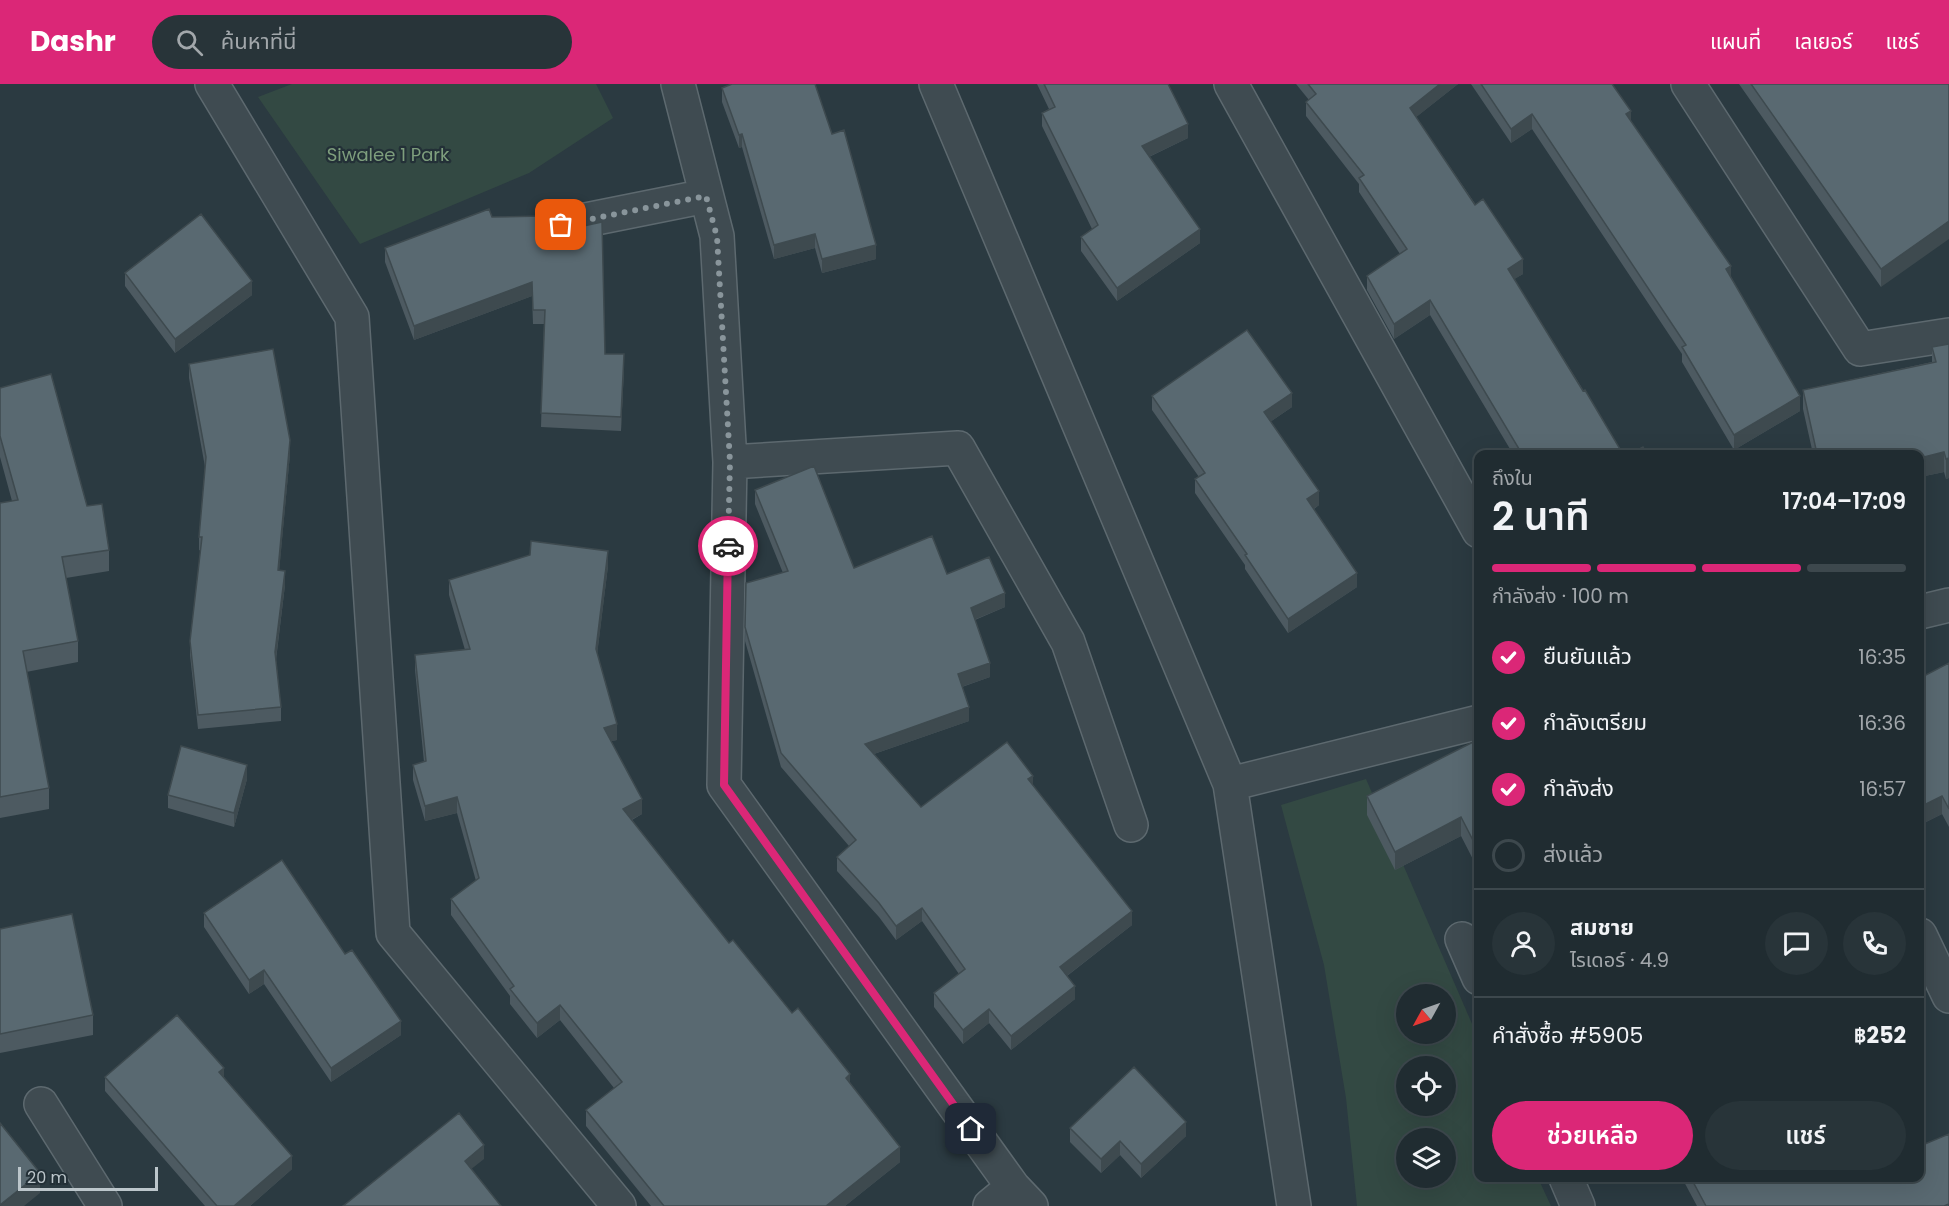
<!DOCTYPE html>
<html lang="th">
<head>
<meta charset="utf-8">
<style>
	:root { --surface:#202c31; --page:#283439; --text:#f1f3f6; --muted:#a2a7ab; --line:#3d484d; --accent:#db2777 }
	body { margin:0; font-family:Poppins,"Noto Sans Thai",sans-serif; background:var(--page); color:var(--text); height:100vh; display:flex; flex-direction:column; font-size:22px; white-space:nowrap }
	* { box-sizing:border-box; margin:0 }
	p { font-size:20px; color:var(--muted) }
	.icon { flex:none; width:33px; height:33px; fill:none; stroke:currentColor; stroke-width:2; stroke-linecap:round; stroke-linejoin:round }
	.map { position:relative; flex:1; overflow:hidden }
	.sheet { position:absolute; left:1474px; top:366px; width:450px; height:732px; display:flex; flex-direction:column; background:var(--surface); border-radius:12px; box-shadow:0 6px 24px #0002,0 0 0 2px var(--line) }
	.sheet>* { flex:none }
	.needle { width:39px; rotate:230deg }
	.controls { position:absolute; left:1396px; top:900px; display:grid; gap:12px }
	.controls a { display:grid; place-items:center; width:60px; height:60px; border-radius:50%; background:var(--surface); box-shadow:0 6px 24px #0002,0 0 0 2px var(--line); font-size:30px }
	.scale { position:absolute; left:18px; bottom:15px; width:140px; box-sizing:border-box; padding-left:6px; border:3px solid #bcc6cb; border-top:0; font-size:16px; line-height:21px; white-space:nowrap; color:#bcc6cb; -webkit-text-stroke:4px #233037; paint-order:stroke }
	.pin { position:absolute; display:grid; place-items:center; width:51px; height:51px; color:#fff; margin:-26px; border-radius:12px; box-shadow:0 3px 9px #0006 }
	.courier { position:absolute; display:grid; place-items:center; width:60px; height:60px; margin:-30px; border:4px solid #db2777; border-radius:50%; background:#fff; color:#222; box-shadow:0 2px 8px #0007 }
	.summary em { font-style:normal; font-weight:600 }
	.summary div { display:flex; flex-direction:column-reverse }
	.summary { display:flex; align-items:center; justify-content:space-between; height:102px; padding:0 18px }
	h1 { font-size:39px; font-weight:600; line-height:45px }
	.bar { display:grid; grid-template-columns:repeat(4,1fr); gap:9px 6px; align-content:center; height:72px; padding:0 18px }
	.bar i { height:8px; border-radius:4px; background:var(--line) }
	.bar .on { background:var(--accent) }
	.bar p { grid-column:span 4 }
	.line { display:flex; align-items:center; gap:15px; padding:0 18px; border-top:2px solid var(--line) }
	.line div { flex:1 }
	.round { display:grid; place-items:center; flex:none; width:63px; height:63px; border-radius:32px; background:var(--page) }
	ol { padding:0 18px; list-style:none }
	li { display:flex; align-items:center; gap:18px; height:66px }
	li p { margin-inline-start:auto }
	li .icon { padding:6px; border-radius:50%; background:var(--accent); color:#fff; stroke-width:4 }
	li:last-child { color:var(--muted) }
	li i { width:33px; height:33px; border:3px solid var(--line); border-radius:50% }
	.primary-button { display:flex; gap:12px; margin-top:auto; padding:12px 18px }
	.primary-button a { flex:1; height:69px; border-radius:36px; background:var(--accent); color:#fff; font-size:24px; font-weight:600; line-height:69px; text-align:center }
	.primary-button a+a { background:var(--page); color:var(--text) }
	header { display:flex; align-items:center; gap:36px; box-sizing:border-box; height:84px; padding:0 30px; background:var(--accent); color:#fff }
	header strong { font-size:28px }
	nav { display:flex; gap:33px; margin-inline-start:auto; font-size:21px }
	.search { width:420px; height:54px; background:var(--page); display:flex; align-items:center; gap:15px; box-sizing:border-box; padding:0 21px; border-radius:33px; color:var(--muted); font-size:22px }
	.map>svg:first-child { display:block }
	.green { fill:#334943; fill-rule:evenodd }
	.lines { fill:none; stroke-linecap:round; stroke-linejoin:round }
	.minor-casing { stroke:#5d696f; stroke-width:36 }
	.minor { stroke:#3f4b51; stroke-width:33 }
	.wall { fill:#4d5a61 }
	.shaded-wall { fill:#3e4a4f }
	.building { fill:#596971; stroke:#3e4a4f; stroke-width:1.5 }
	.done { stroke:#89959b; stroke-width:6; stroke-dasharray:0 10.8 }
	.route { stroke:#db2777; stroke-width:8 }
	.labels { text-anchor:middle; stroke-width:4.5; stroke-linejoin:round; paint-order:stroke }
	.park-label { font-size:18px; fill:#7e9e7d; stroke:#233037 }
</style>
</head>
<body>
<header>
<strong>Dashr</strong>
<div class="search"><svg class="icon" aria-label="search" viewBox="0 0 24 24"><circle cx="10" cy="10" r="6"/><path d="M15 15l6 6"/></svg>ค้นหาที่นี่</div>
<nav><a>แผนที่</a><a>เลเยอร์</a><a>แชร์</a></nav>
</header>
<div class="map">
<svg width="1949" height="1122" viewBox="0 0 1949 1122">
	<rect width="100%" height="100%" fill="#2b3a41"/>
	<!-- green -->
	<path class="green" d="M292,0h304l17,34 -84,55 -169,71 -102,-147z
		M1366,695l113,261v138h59l13,28h-194l-11,-108 -22,-133 -43,-160zM1407,910h39v40h-39zM1407,982h39v40h-39zM1407,1054h39v40h-39z"/>
	<g class="lines">
		<defs>
			<path id="minor" d="M212,0l140,233 41,616 226,273
				M678,0l39,152 13,226 -6,323 289,402 18,19
				M936,0l294,700 64,422
				M1231,0l248,447
				M1688,0l172,265 89,-14
				M561,141l145,-29
				M730,378l228,-14 110,194 63,183
				M1920,528l29,-7
				M1230,700l249,-62
				M1920,851l29,61
				M1462,855l17,39
				M41,1020l64,102
				M1566,1094l12,28
				M990,1122l23,-19"/>
		</defs>
		<!-- minor casing -->
		<use href="#minor" class="minor-casing"/>
		<!-- minor -->
		<use href="#minor" class="minor"/>
	</g>
	<!-- wall -->
	<path class="wall" d="M1037,0h131l20,54 -39,19 51,86 -83,58 -36,-50v-14l11,-8 -50,-103v-13l7,-4z
		M1296,0h162l-42,33 107,157 -9,5 109,175h-110l-83,-139 -36,24 -27,-49v-14l33,-22 -41,-62v-8l-53,-68v-14l3,-2z
		M1471,0h141l19,37 100,156 69,134 -66,39 -52,-88v-8l-150,-225 -21,14z
		M1739,0h210l-68,203z
		M722,4l154,171 -54,14 -7,-25 -41,11 -32,-112 -3,1 -17,-46z
		M492,133l113,137 19,14 -3,63 -80,-4 3,-103h-11l-1,-28 -118,44 -29,-78v-14z
		M125,189l127,22 -77,58 -50,-67z
		M1949,260v134l-3,1 -2,-7 -24,5v-23h-107l-10,-45v-19l129,-28v-15z
		M189,280l101,90 -11,117 6,14 -9,75 5,47v14l-83,8 -8,-74v-14l11,-90 -2,-1v-13l6,-70 -16,-89z
		M0,304l87,118 22,44v21l-43,7 12,63v21l-52,10 23,116v21l-49,9v-315l12,-2 -12,-44z
		M1152,312l140,11 -22,15 49,83 -5,4 43,78 -69,46 -43,-64v-4l-50,-72v-14l4,-2 -47,-67z
		M755,406l99,78 93,6 58,33 -30,13 15,57 -28,10 7,34 -95,33 47,53 112,-22 99,140 -65,51 8,23 -64,51 -22,-27 -26,21 -29,-37v-14l25,-19 -37,-53 -26,19 -17,-23 -42,-46v-14l12,-11 -68,-79 -36,-126 1,-58 37,-10 -28,-69z
		M608,482l-11,88 20,86 -6,1 31,73 -10,6 97,123 63,70 58,71 50,78 -55,44h-194l-65,-80v-16l28,-22 -54,-68 -23,18 -27,-34v-8l-59,-81v-16l25,-18 -19,-68 -32,8 -12,-41v-15l11,-3 -9,-92v-15l50,-5 -16,-55v-15z
		M1949,579v164l-7,-13 -22,11v-147z
		M1479,655v132l-18,-35 -66,34 -28,-55v-19z
		M247,695l-13,48 -66,-19v-13z
		M204,829l141,41 56,81 -70,47 -67,-98 -15,10 -45,-67z
		M0,845l93,86v20l-93,18z
		M105,993h119l68,92 -42,37h-45l-100,-115z
		M1070,1044l116,8 -45,42 -21,-23 -19,18 -31,-31z
		M1682,1094h238l29,28h-252z"/>
	<!-- shaded-wall -->
	<path class="shaded-wall" d="M1440,0h18l-48,38v-14z
		M1631,27v15l-5,-12z
		M1532,30v15l-21,14v-14z
		M1188,40v14l-46,22v-14z
		M742,50v13l-3,1v-13z
		M1949,137v18l-68,48v-18z
		M1200,145v14l-83,58v-13z
		M815,150v14l-41,11v-14z
		M876,161v14l-54,14v-14z
		M1523,175v15l-15,9v-14z
		M1731,182v15l-5,-12z
		M252,197v14l-77,58v-14z
		M532,198v14l-118,44v-14z
		M1430,216v15l-36,24v-15z
		M624,270v14l-3,63v-14z
		M1292,309v14l-28,19v-14z
		M1800,312v15l-66,39v-15z
		M290,356v14l-12,130v-14z
		M1944,368v20l-24,5v-19z
		M1949,374v20l-3,1v-20z
		M1319,407v14l-12,8v-14z
		M608,467v15l-12,98v-15z
		M285,487v14l-10,81v-14z
		M1357,489v14l-69,46v-14z
		M1005,509v14l-34,14v-13z
		M990,579v14l-32,11v-14z
		M969,623v14l-104,36v-13z
		M617,640v16l-13,3v-15z
		M247,681v14l-13,48v-14z
		M1033,692v14l-5,-11z
		M1942,712v18l-22,11v-18z
		M457,713v16l-32,8v-15z
		M642,715v15l-19,10v-15z
		M1461,733v19l-66,34v-18z
		M922,824v13l-26,19v-14z
		M1132,827v14l-72,56v-14z
		M264,886v14l-15,10v-14z
		M1075,902v13l-64,51v-14z
		M560,921v15l-23,18v-15z
		M989,925v14l-26,21v-14z
		M401,937v14l-70,47v-14z
		M224,984v14l-5,-10z
		M850,990v15l-4,-11z
		M1186,1038v14l-45,42v-14z
		M1120,1057v14l-19,18v-14z
		M484,1061v14l-19,15v-13z
		M900,1063v15l-55,44h-19z
		M292,1072v13l-42,37h-16z
		M40,1089v20l-16,13h-24z"/>
	<!-- building -->
	<path class="building" d="M732,0h83l17,50 12,-4 32,115 -54,14 -7,-25 -41,11 -32,-111 -3,1 -17,-47z
		M1044,0h124l20,40 -46,22 58,83 -83,59 -36,-51 17,-12 -56,-112 13,-6z
		M1308,0h132l-30,24 65,97 8,-6 40,60 -15,10 75,122 2,-1 38,64h-101l-92,-154 -36,24 -27,-48 40,-27 -48,-71 5,-3 -58,-73 10,-8z
		M1481,0h131l19,27 -5,3 105,152 -5,3 74,127 -66,39 -52,-88 4,-2 -154,-231 -21,15z
		M1751,0h198v137l-68,48z
		M489,125l3,8 51,-1 4,8 9,5 9,1 37,-8 3,132h19l-3,63 -80,-4 4,-103h-12l-1,-28 -118,44 -29,-78z
		M201,130l51,67 -77,58 -50,-66z
		M1247,246l45,63 -28,19 55,79 -12,8 50,74 -69,46 -43,-64 2,-1 -52,-75 10,-6 -53,-77z
		M1949,260v114l-3,1 -2,-7 -24,6v-4h-103l-14,-64 133,-28 -4,-15z
		M273,265l17,91 -12,130 7,1 -10,81 6,55 -83,8 -8,-74 12,-104h-3l7,-80 -17,-93z
		M51,290l36,132 15,-2 7,46 -47,7 16,84 -55,10 26,137 -49,9v-294l18,-3 -18,-64v-48z
		M1643,363l4,7h-17z
		M814,382l40,102 78,-32 15,38 42,-17 16,36 -34,15 19,55 -32,11 11,33 -104,37 56,63 86,-65 26,34 -5,3 104,132 -72,56 15,19 -64,50 -22,-27 -26,21 -29,-37 31,-24 -43,-61 -26,18 -17,-23 -42,-46 19,-17 -75,-87 -36,-126 1,-44 42,-12 -33,-81z
		M531,457l77,10 -12,98 21,75 -13,4 38,71 -19,10 106,134 4,-3 59,73 6,-5 52,66 -4,4 54,69 -74,59h-162l-78,-96 36,-28 -62,-77 -23,18 -27,-34 4,-3 -63,-87 28,-21 -22,-81 -32,9 -12,-41 13,-4 -11,-106 55,-6 -21,-69 81,-25z
		M1949,579v146l-7,-13 -22,11v-129z
		M1479,655v113l-18,-35 -66,35 -28,-56z
		M181,662l66,19 -13,48 -66,-18z
		M282,776l63,94 7,-4 49,71 -70,47 -67,-98 -15,10 -45,-67z
		M72,830l21,101 -93,19v-105z
		M177,931l47,53 -5,4 73,84 -58,50h-17l-112,-129z
		M1134,983l52,55 -45,42 -21,-23 -19,18 -31,-31z
		M459,1029l25,32 -19,16 36,45h-158z
		M0,1039l40,50 -40,32z
		M1949,1050v70l-5,2h-238l-15,-28h229v-32z"/>
	<g class="lines">
		<!-- done -->
		<path class="done" d="M561,141l145,-29 11,41 13,225 -2,84"/>
		<!-- route -->
		<path class="route" d="M728,462l-4,239 247,344"/>
	</g>
	<g class="labels">
		<!-- park labels -->
		<g class="park-label">
			<text x="388" y="77">Siwalee 1 Park</text>
		</g>
	</g>
</svg>
<div class="controls">
<a><svg class="needle" viewBox="-14 -14 28 28"><path d="M0-13l5 13h-10z" fill="#e53935"/><path d="M0 13l5-13h-10z" fill="#a2a7ab"/></svg></a>
<a><svg class="icon" aria-label="locate" viewBox="0 0 24 24"><circle cx="12" cy="12" r="6"/><path d="M12 2v4M12 18v4M2 12h4M18 12h4"/></svg></a>
<a><svg class="icon" aria-label="layers" viewBox="0 0 24 24"><path d="M12 4l9 5-9 5-9-5zM3 14l9 5 9-5"/></svg></a>
</div>
<div class="scale">20 m</div>
<div class="pin" style="left:561px;top:141px;background:#ea580c"><svg class="icon" aria-label="bag" viewBox="0 0 24 24"><path d="M5 8h14l-1 12H6zM9 8a3 3 0 0 1 6 0"/></svg></div>
<div class="pin" style="left:971px;top:1045px;background:#1f2937"><svg class="icon" aria-label="home" viewBox="0 0 24 24"><path d="M3 11l9-7 9 7M6 9v11h12V9"/></svg></div>
<div class="courier" style="left:728px;top:462px"><svg class="icon" aria-label="car" viewBox="0 0 24 24"><path d="M5 17H2v-5l4-1 3-4h7l3 4 3 1v5h-3M9 17h6M6 11h13"/><circle cx="7" cy="17" r="2"/><circle cx="17" cy="17" r="2"/></svg></div>
<section class="sheet">
<div class="summary"><div><h1>2 นาที</h1><p>ถึงใน</p></div><em>17:04–17:09</em></div>
<div class="bar"><i class="on"></i><i class="on"></i><i class="on"></i><i></i><p>กำลังส่ง · 100 m</p></div>
<ol>
<li><svg class="icon" aria-label="check" viewBox="0 0 24 24"><path d="M5 12l5 5 9-10"/></svg>ยืนยันแล้ว<p>16:35</p></li>
<li><svg class="icon" aria-label="check" viewBox="0 0 24 24"><path d="M5 12l5 5 9-10"/></svg>กำลังเตรียม<p>16:36</p></li>
<li><svg class="icon" aria-label="check" viewBox="0 0 24 24"><path d="M5 12l5 5 9-10"/></svg>กำลังส่ง<p>16:57</p></li>
<li><i></i>ส่งแล้ว</li>
</ol>
<div class="line" style="height:108px"><a class="round"><svg class="icon" aria-label="person" viewBox="0 0 24 24"><circle cx="12" cy="8" r="4"/><path d="M4 21q1-7 8-7t8 7"/></svg></a><div><b>สมชาย</b><p>ไรเดอร์ · 4.9</p></div><a class="round"><svg class="icon" aria-label="chat" viewBox="0 0 24 24"><path d="M4 5h16v11H9l-5 4z"/></svg></a><a class="round"><svg class="icon" aria-label="phone" viewBox="0 0 24 24"><path d="M5 4h4l2 5-3 2q2 4 5 5l2-3 5 2v4C11 20 4 13 5 4z"/></svg></a></div>
<div class="line" style="height:78px"><div>คำสั่งซื้อ #5905</div><b>฿252</b></div>
<div class="primary-button"><a>ช่วยเหลือ</a><a>แชร์</a></div>
</section>
</div>
</body>
</html>
